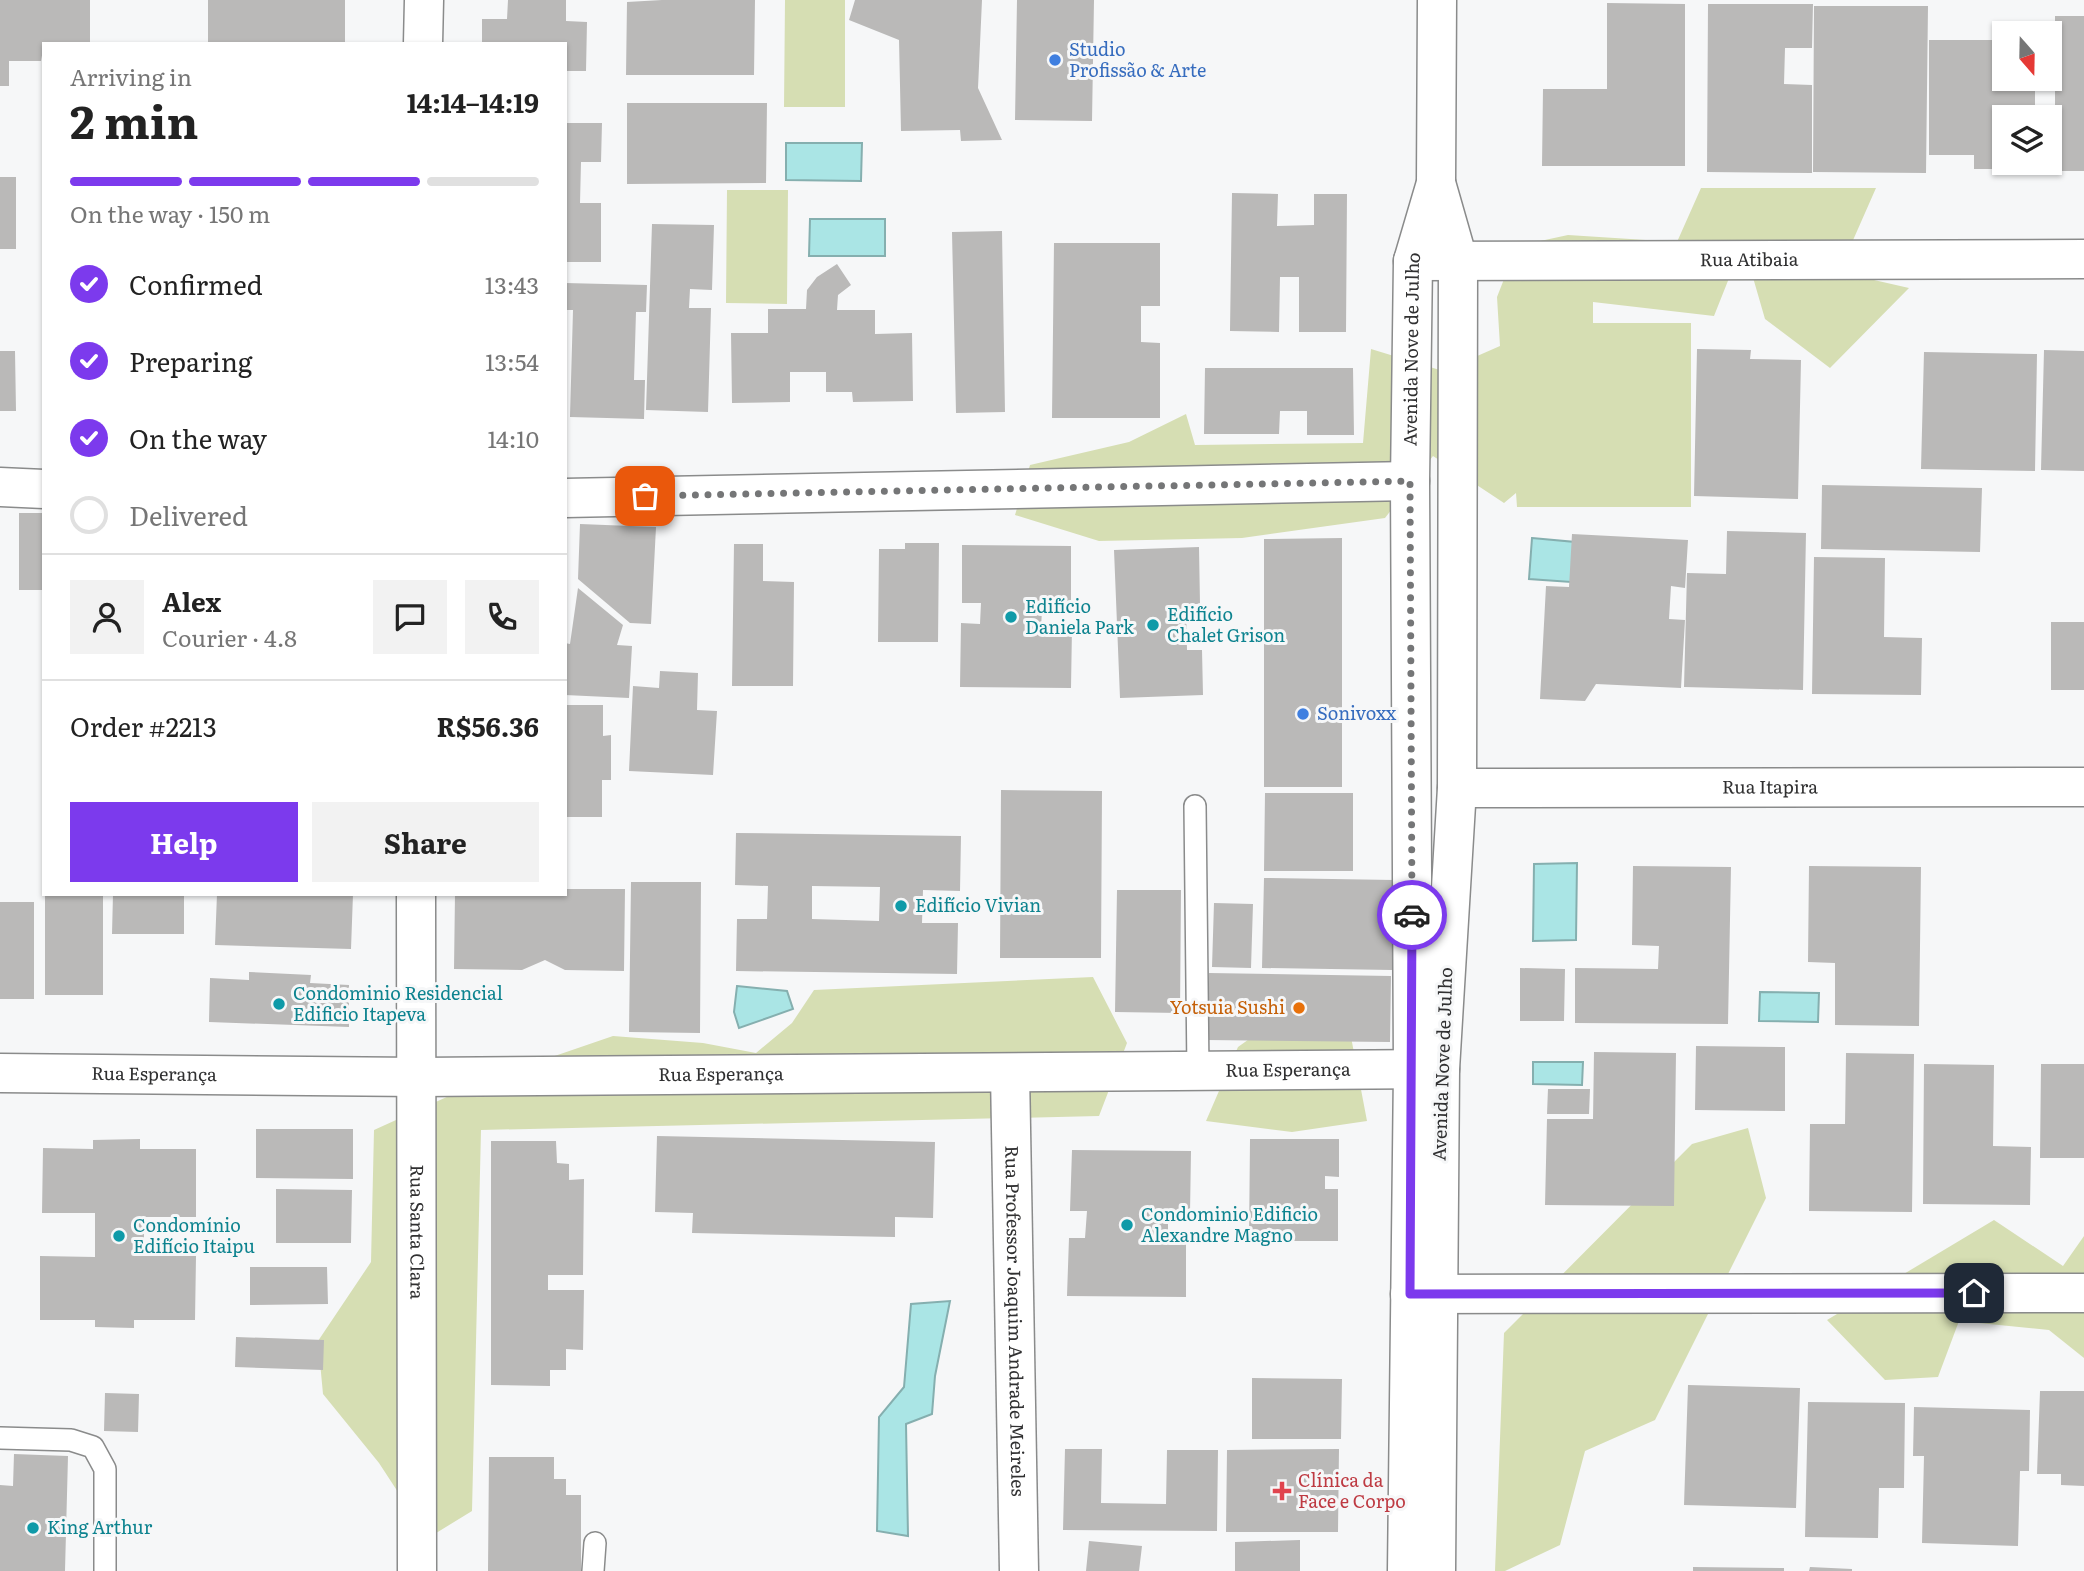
<!DOCTYPE html>
<html lang="en">
<head>
<meta charset="utf-8">
<style>
	:root { --surface:#fff; --page:#f2f2f2; --text:#222; --muted:#767676; --line:#e0e0e0; --accent:#7c3aed }
	body { margin:0; font-family:Literata,serif; background:var(--page); color:var(--text); height:100vh; display:flex; flex-direction:column; font-size:26px; white-space:nowrap }
	* { box-sizing:border-box; margin:0 }
	p { font-size:23px; color:var(--muted) }
	.icon { flex:none; width:38px; height:38px; fill:none; stroke:currentColor; stroke-width:2; stroke-linecap:round; stroke-linejoin:round }
	.map { position:relative; flex:1; overflow:hidden }
	.drawer { position:absolute; left:42px; top:42px; width:525px; height:854px; display:flex; flex-direction:column; background:var(--surface); border-radius:0px; box-shadow:0 2px 5px #0004 }
	.drawer>* { flex:none }
	.needle { width:46px; rotate:160deg }
	.fabs { position:absolute; left:1992px; top:21px; display:grid; gap:14px }
	.fabs a { display:grid; place-items:center; width:70px; height:70px; border-radius:0px; background:var(--surface); box-shadow:0 2px 5px #0004; font-size:35px }
	.pin { position:absolute; display:grid; place-items:center; width:60px; height:60px; color:#fff; margin:-30px; border-radius:14px; box-shadow:0 4px 10px #0006 }
	.courier { position:absolute; display:grid; place-items:center; width:70px; height:70px; margin:-35px; border:5px solid #7c3aed; border-radius:50%; background:#fff; color:#222; box-shadow:0 2px 9px #0007 }
	.headline em { font-style:normal; font-weight:700 }
	.headline div { display:flex; flex-direction:column-reverse }
	.headline { display:flex; align-items:center; justify-content:space-between; height:119px; padding:0 28px }
	h1 { font-size:46px; font-weight:700; line-height:52px }
	.bar { display:grid; grid-template-columns:repeat(4,1fr); gap:10px 7px; align-content:center; height:84px; padding:0 28px }
	.bar i { height:9px; border-radius:5px; background:var(--line) }
	.bar .selected { background:var(--accent) }
	.bar p { grid-column:span 4 }
	.line { display:flex; align-items:center; gap:18px; padding:0 28px; border-top:2px solid var(--line) }
	.line div { flex:1 }
	.round { display:grid; place-items:center; flex:none; width:74px; height:74px; border-radius:0px; background:var(--page) }
	ol { padding:0 28px; list-style:none }
	li { display:flex; align-items:center; gap:21px; height:77px }
	li p { margin-inline-start:auto }
	li .icon { padding:7px; border-radius:50%; background:var(--accent); color:#fff; stroke-width:4 }
	li:last-child { color:var(--muted) }
	li i { width:38px; height:38px; border:4px solid var(--line); border-radius:50% }
	.cta { display:flex; gap:14px; margin-top:auto; padding:14px 28px }
	.cta a { flex:1; height:80px; border-radius:0px; background:var(--accent); color:#fff; font-size:28px; font-weight:700; line-height:80px; text-align:center }
	.cta a+a { background:var(--page); color:var(--text) }
	.map>svg:first-child { display:block }
	.green { fill:#d6deb3 }
	.water { fill:#aae5e5; stroke:#85afaf; stroke-width:2 }
	.building { fill:#bab9b8; fill-rule:evenodd }
	.lines { fill:none; stroke-linecap:round; stroke-linejoin:round }
	.lane-casing { stroke:#8a8b8b; stroke-width:24 }
	.street-casing { stroke:#8a8b8b; stroke-width:41 }
	.secondary-casing { stroke:#8a8b8b; stroke-width:41 }
	.lane { stroke:#fff; stroke-width:21 }
	.street { stroke:#fff; stroke-width:38 }
	.secondary { stroke:#fff; stroke-width:38 }
	.done { stroke:#757677; stroke-width:7; stroke-dasharray:0 12.6 }
	.route { stroke:#7c3aed; stroke-width:9 }
	.shop-dot { fill:#3f7fe0; stroke:#f6f7f8; stroke-width:2.5 }
	.culture-dot { fill:#0f9aa8; stroke:#f6f7f8; stroke-width:2.5 }
	.food-dot { fill:#e8710a; stroke:#f6f7f8; stroke-width:2.5 }
	.health-dot { fill:#e0444e; stroke:#f6f7f8; stroke-width:2.5 }
	.labels { text-anchor:middle; stroke-width:6; stroke-linejoin:round; paint-order:stroke }
	.shop-label { font-size:18px; fill:#366cbe; stroke:#f6f7f8; text-anchor:start }
	.street-label { font-size:18px; fill:#303031; stroke:#f6f7f8 }
	.culture-label { font-size:18px; fill:#0d838f; stroke:#f6f7f8; text-anchor:start }
	.food-label { font-size:18px; fill:#c56008; stroke:#f6f7f8; text-anchor:end }
	.health-label { font-size:18px; fill:#be3a42; stroke:#f6f7f8; text-anchor:start }
</style>
</head>
<body>
<div class="map">
<svg width="2084" height="1571" viewBox="0 0 2084 1571">
	<rect width="100%" height="100%" fill="#f6f7f8"/>
	<!-- green -->
	<path class="green" d="M785,0h60v107h-61z
		M1701,188h175l-37,84 70,16 -79,80 -65,-49 -22,-76 -29,73 -121,-14v21h98v184h-174l-1,-14 -12,10 -71,-47 -48,62 -143,20 -143,3 -84,-26 15,-50 99,-23 57,-28 9,31 168,-2 8,-94 72,22 57,-25 -3,-49 20,-51 51,-11 109,7z
		M727,190h61l-1,114 -61,-1z
		M1093,977l34,66 -28,73 -618,14 -9,381 -44,27 -49,-75 -56,-69 -5,-53 53,-79 3,-132 108,-49 131,-45 90,7 53,10 36,-30 22,-33z
		M1343,995l24,126 -75,11 -86,-11 32,-74 21,-15z
		M1748,1128l18,70 -111,222 -70,31 -25,94 -55,26h-10l9,-238 188,-189z
		M1994,1220l69,46 21,-30v122l-35,-28 -90,-9 -21,56 -53,3 -58,-60z"/>
	<!-- water -->
	<path class="water" d="M786,143h76l-1,38 -75,-1z
		M810,219h75v37h-76z
		M1532,538l43,4 -4,40 -42,-3z
		M1577,863l-1,77 -43,1 1,-77z
		M737,986l50,5 6,18 -54,19 -5,-16z
		M1760,992l59,1 -1,29 -59,-1z
		M1533,1062h50l-1,23 -49,-1z
		M950,1301l-15,75 -3,38 -26,10 2,112 -31,-5 2,-114 25,-30 7,-83z"/>
	<!-- building -->
	<path class="building" d="M0,0h90v44h-46l-3,17h-32v25h-9z
		M208,0h137v44h-137z
		M508,0h58v21l21,1 -1,49h-21v-27h-83v-25h25z
		M662,0h93l-1,75h-128l1,-73z
		M855,0h127l-4,88 24,52 -41,1 -1,-11 -59,1 -2,-91 -50,-20z
		M1017,0h77l-2,121 -77,-1z
		M1607,3l78,1v162h-143l1,-77h64z
		M1708,4h105l-1,44h-27l-1,36 28,1v88l-105,-1z
		M1814,6h114l-2,167 -113,-1z
		M2055,16h29v155h-40v-8h5v-46h-5v-11h11z
		M1929,40h75v39h31v38h-31v46h30v6h-60v-14h-45z
		M627,103h140l-1,80 -139,1z
		M565,123h37l-1,39h-20l-1,41h21v59h-36z
		M0,177h16v72h-16z
		M1232,193l46,1 -1,32 37,-1v-31h33l-1,138h-47v-55h-19l-1,55 -49,-1z
		M652,224l62,1 -2,65 -22,-1 -1,19h22l-3,104 -62,-2z
		M1002,231l3,181 -49,1 -4,-181z
		M1054,243h106v63h-19v36l19,1v75h-108z
		M837,264l14,21 -13,10 -1,15h38v24l37,-1 1,68 -60,1 -1,-10h-26v-20h-36v30l-58,1 -1,-70h37v-24h38l1,-19 10,-13z
		M565,283l82,2 -1,27h-10l-2,68h11l-1,39 -74,-2 3,-107h-8z
		M1697,349l54,1 -1,9 51,1 -3,139 -104,-3z
		M2044,350l40,1v120l-43,-1z
		M0,351h15l1,60h-16z
		M1924,352l113,2 -2,117 -114,-2z
		M1205,368h148l1,67h-47v-24h-27l-1,23h-75z
		M1822,485l160,3 -2,64 -159,-3z
		M19,513h25v77h-25z
		M580,524l76,3 -5,97 -21,-1 -52,-44z
		M1727,531l79,2 -3,157 -119,-3 3,-114 39,1z
		M1572,534l116,6 -3,48 -14,-2 -2,33 16,1 -4,68 -85,-4 -11,17 -45,-2 6,-113 23,1z
		M1342,538v249h-78v-248z
		M905,543h34l-1,99h-60l1,-93h26z
		M734,544h29v37l31,1 -1,104h-61z
		M962,545l109,1v64h-29l-1,18 31,-1 -1,61 -111,-1 1,-64 19,1 1,-21h-19z
		M1199,547l1,57h-14l1,46h15l1,45 -83,3 -6,-148z
		M1814,557l71,1 -1,79 38,1 -1,57 -109,-1z
		M578,588l45,37 -6,20 15,1 -3,52 -64,-3v-52l5,1z
		M2051,622h33v68h-33z
		M660,671l38,2 -1,37 20,1 -4,64 -84,-4 4,-85 26,2z
		M565,705h38v31l8,-1v45h-9v37h-37z
		M1001,790l101,1 -1,167h-101z
		M1265,793h88v78h-89z
		M736,833l225,3 -1,55 -37,-1 -1,33h36l-1,51 -221,-3 1,-52h30l1,-33 -33,-1zM812,886l68,1 -1,34 -67,-2z
		M1633,866l98,1 -3,157 -153,-1v-55l83,1 1,-23 -27,-1z
		M1809,866l112,1 -2,159 -84,-1v-62l-27,-1z
		M1264,878l130,2 -2,90 -130,-2z
		M631,882h70l-1,151 -71,-1z
		M567,889h58l-1,82 -59,-1 -20,-10 -23,10 -68,-1 1,-75h110z
		M1117,890h64l-1,123 -65,-1z
		M45,894h58v101h-58z
		M113,894h71v40h-72z
		M217,894h136l-2,55 -136,-4z
		M0,902h34v97h-34z
		M1214,903l39,1 -2,64 -39,-1z
		M1520,968l45,1 -1,52h-44z
		M249,972l62,3 -1,8 39,2v42l-140,-5 1,-44 39,2z
		M1209,973l182,3 -1,66 -183,-2z
		M1696,1046l89,1v64l-90,-1z
		M1594,1052l82,1 -2,153 -129,-1 2,-86h46z
		M1846,1053l68,1 -2,158 -103,-1 1,-87h35z
		M1924,1064l70,1 -1,81 38,1 -1,58 -107,-1z
		M2041,1064h43v94h-44z
		M1548,1089h42l-1,25h-42z
		M256,1129h97v50l-97,-1z
		M657,1136l278,6 -2,76 -38,-1v20l-203,-4 1,-20 -38,-1z
		M140,1139v10h56v68h-52v39h52l-1,64h-61v8l-39,-1v-7h-55v-64l55,1v-44h-53l1,-65 50,1v-9z
		M1250,1139h89v38l-14,-1v13h13v52h-89z
		M491,1141h65l1,22 12,1v16l15,-1 -1,96h-35v15h36l-1,60 -17,-1v21h-16v16l-59,-1z
		M1072,1150l119,1 -1,62h-22v25h18v59l-119,-1 2,-58h16l2,-27h-17z
		M276,1189l76,1 -1,53h-75z
		M250,1267h77l1,37 -78,1z
		M236,1337l88,3 -1,30 -88,-3z
		M1252,1378l90,1 -1,60h-89z
		M1688,1385l112,3 -4,120 -112,-3z
		M2040,1391h44v95l-23,-1v-11h-24z
		M105,1393l34,1 -1,38 -34,-1z
		M1808,1402l97,1 -1,85h-25l-1,50 -73,-1z
		M1914,1407l116,3 -1,61h-9l-2,75 -96,-3 2,-87h-11z
		M1065,1449h37l-1,54 65,1 1,-54h51l-1,81 -154,-1z
		M1339,1449l-1,83h-112l1,-82z
		M14,1454l54,2 -3,115h-65v-86l13,1z
		M489,1457h65v22h12v16h15v76h-93z
		M1300,1540v31h-65v-29z
		M1089,1541l53,5 -3,25h-53z
		M1693,1567l91,1v3h-91z
		M1810,1567l42,2v2h-43z"/>
	<g class="lines">
		<defs>
			<path id="lane" d="M1195,806l3,266
				M0,1438l71,2 22,7 12,22v102
				M593,1571l2,-28"/>
			<g id="street">
				<path d="M423,44l1,-44"/>
				<path id="s1" d="M1413,261l671,-2"/>
				<path d="M0,487l44,2"/>
				<path d="M565,498l845,-17"/>
				<path id="s2" d="M1457,788l627,-1"/>
				<path id="s3" d="M416,894l1,677"/>
				<path id="s4" d="M0,1073l419,4 1021,-8"/>
				<path id="s5" d="M1010,1073l9,498"/>
				<path d="M1410,1294l674,-1"/>
			</g>
			<g id="secondary">
				<path d="M1436,183l22,77 -1,528 -17,281 -4,502"/>
				<path id="s6" d="M1407,1571l6,-501 -3,-589 3,-220 23,-78 1,-183"/>
			</g>
		</defs>
		<!-- lane casing -->
		<use href="#lane" class="lane-casing"/>
		<!-- street casing -->
		<use href="#street" class="street-casing"/>
		<!-- secondary casing -->
		<use href="#secondary" class="secondary-casing"/>
		<!-- lane -->
		<use href="#lane" class="lane"/>
		<!-- street -->
		<use href="#street" class="street"/>
		<!-- secondary -->
		<use href="#secondary" class="secondary"/>
	</g>
	<g class="lines">
		<!-- done -->
		<path class="done" d="M645,496l765,-15 2,434"/>
		<!-- route -->
		<path class="route" d="M1412,915l-2,379 564,-1"/>
	</g>
	<!-- markers -->
	<g class="shop-dot">
		<circle cx="1055" cy="60" r="7"/>
		<circle cx="1303" cy="714" r="7"/>
	</g>
	<g class="culture-dot">
		<circle cx="1011" cy="617" r="7"/>
		<circle cx="1153" cy="625" r="7"/>
		<circle cx="901" cy="906" r="7"/>
		<circle cx="279" cy="1004" r="7"/>
		<circle cx="1127" cy="1225" r="7"/>
		<circle cx="119" cy="1236" r="7"/>
		<circle cx="33" cy="1528" r="7"/>
	</g>
	<circle class="food-dot" cx="1299" cy="1008" r="7"/>
	<path class="health-dot" d="M1278.5 1480.5h7v7h7v7h-7v7h-7v-7h-7v-7h7z"/>
	<g class="labels">
		<!-- shop labels -->
		<g class="shop-label">
			<text x="1069" y="56">Studio<tspan x="1069" dy="21">Profissão &amp; Arte</tspan></text>
			<text x="1317" y="720">Sonivoxx</text>
		</g>
		<!-- street labels -->
		<g class="street-label">
			<text dy="6" stroke="none"><textPath href="#s1" startOffset="336">Rua Atibaia</textPath></text>
			<text dy="6" stroke="none"><textPath href="#s6" startOffset="1222">Avenida Nove de Julho</textPath></text>
			<text dy="6" stroke="none"><textPath href="#s2" startOffset="313">Rua Itapira</textPath></text>
			<text transform="translate(1443 1064) rotate(-88)" y="6">Avenida Nove de Julho</text>
			<text dy="6" stroke="none"><textPath href="#s4" startOffset="1288">Rua Esperança</textPath></text>
			<text dy="6" stroke="none"><textPath href="#s4" startOffset="154">Rua Esperança</textPath></text>
			<text dy="6" stroke="none"><textPath href="#s4" startOffset="721">Rua Esperança</textPath></text>
			<text dy="6" stroke="none"><textPath href="#s3" startOffset="338">Rua Santa Clara</textPath></text>
			<text dy="6" stroke="none"><textPath href="#s5" startOffset="248">Rua Professor Joaquim Andrade Meireles</textPath></text>
		</g>
		<!-- culture labels -->
		<g class="culture-label">
			<text x="1025" y="613">Edifício<tspan x="1025" dy="21">Daniela Park</tspan></text>
			<text x="1167" y="621">Edifício<tspan x="1167" dy="21">Chalet Grison</tspan></text>
			<text x="915" y="912">Edifício Vivian</text>
			<text x="293" y="1000">Condominio Residencial<tspan x="293" dy="21">Edificio Itapeva</tspan></text>
			<text x="1141" y="1221">Condominio Edificio<tspan x="1141" dy="21">Alexandre Magno</tspan></text>
			<text x="133" y="1232">Condomínio<tspan x="133" dy="21">Edifício Itaipu</tspan></text>
			<text x="47" y="1534">King Arthur</text>
		</g>
		<!-- food labels -->
		<g class="food-label">
			<text x="1285" y="1014">Yotsuia Sushi</text>
		</g>
		<!-- health labels -->
		<g class="health-label">
			<text x="1298" y="1487">Clínica da<tspan x="1298" dy="21">Face e Corpo</tspan></text>
		</g>
	</g>
</svg>
<div class="fabs">
<a><svg class="needle" viewBox="-14 -14 28 28"><path d="M0-13l5 13h-10z" fill="#e53935"/><path d="M0 13l5-13h-10z" fill="#767676"/></svg></a>
<a><svg class="icon" aria-label="layers" viewBox="0 0 24 24"><path d="M12 4l9 5-9 5-9-5zM3 14l9 5 9-5"/></svg></a>
</div>
<div class="pin" style="left:645px;top:496px;background:#ea580c"><svg class="icon" aria-label="bag" viewBox="0 0 24 24"><path d="M5 8h14l-1 12H6zM9 8a3 3 0 0 1 6 0"/></svg></div>
<div class="pin" style="left:1974px;top:1293px;background:#1f2937"><svg class="icon" aria-label="home" viewBox="0 0 24 24"><path d="M3 11l9-7 9 7M6 9v11h12V9"/></svg></div>
<div class="courier" style="left:1412px;top:915px"><svg class="icon" aria-label="car" viewBox="0 0 24 24"><path d="M5 17H2v-5l4-1 3-4h7l3 4 3 1v5h-3M9 17h6M6 11h13"/><circle cx="7" cy="17" r="2"/><circle cx="17" cy="17" r="2"/></svg></div>
<section class="drawer">
<div class="headline"><div><h1>2 min</h1><p>Arriving in</p></div><em>14:14–14:19</em></div>
<div class="bar"><i class="selected"></i><i class="selected"></i><i class="selected"></i><i></i><p>On the way · 150 m</p></div>
<ol>
<li><svg class="icon" aria-label="check" viewBox="0 0 24 24"><path d="M5 12l5 5 9-10"/></svg>Confirmed<p>13:43</p></li>
<li><svg class="icon" aria-label="check" viewBox="0 0 24 24"><path d="M5 12l5 5 9-10"/></svg>Preparing<p>13:54</p></li>
<li><svg class="icon" aria-label="check" viewBox="0 0 24 24"><path d="M5 12l5 5 9-10"/></svg>On the way<p>14:10</p></li>
<li><i></i>Delivered</li>
</ol>
<div class="line" style="height:126px"><a class="round"><svg class="icon" aria-label="person" viewBox="0 0 24 24"><circle cx="12" cy="8" r="4"/><path d="M4 21q1-7 8-7t8 7"/></svg></a><div><b>Alex</b><p>Courier · 4.8</p></div><a class="round"><svg class="icon" aria-label="chat" viewBox="0 0 24 24"><path d="M4 5h16v11H9l-5 4z"/></svg></a><a class="round"><svg class="icon" aria-label="phone" viewBox="0 0 24 24"><path d="M5 4h4l2 5-3 2q2 4 5 5l2-3 5 2v4C11 20 4 13 5 4z"/></svg></a></div>
<div class="line" style="height:91px"><div>Order #2213</div><b>R$56.36</b></div>
<div class="cta"><a>Help</a><a>Share</a></div>
</section>
</div>
</body>
</html>
